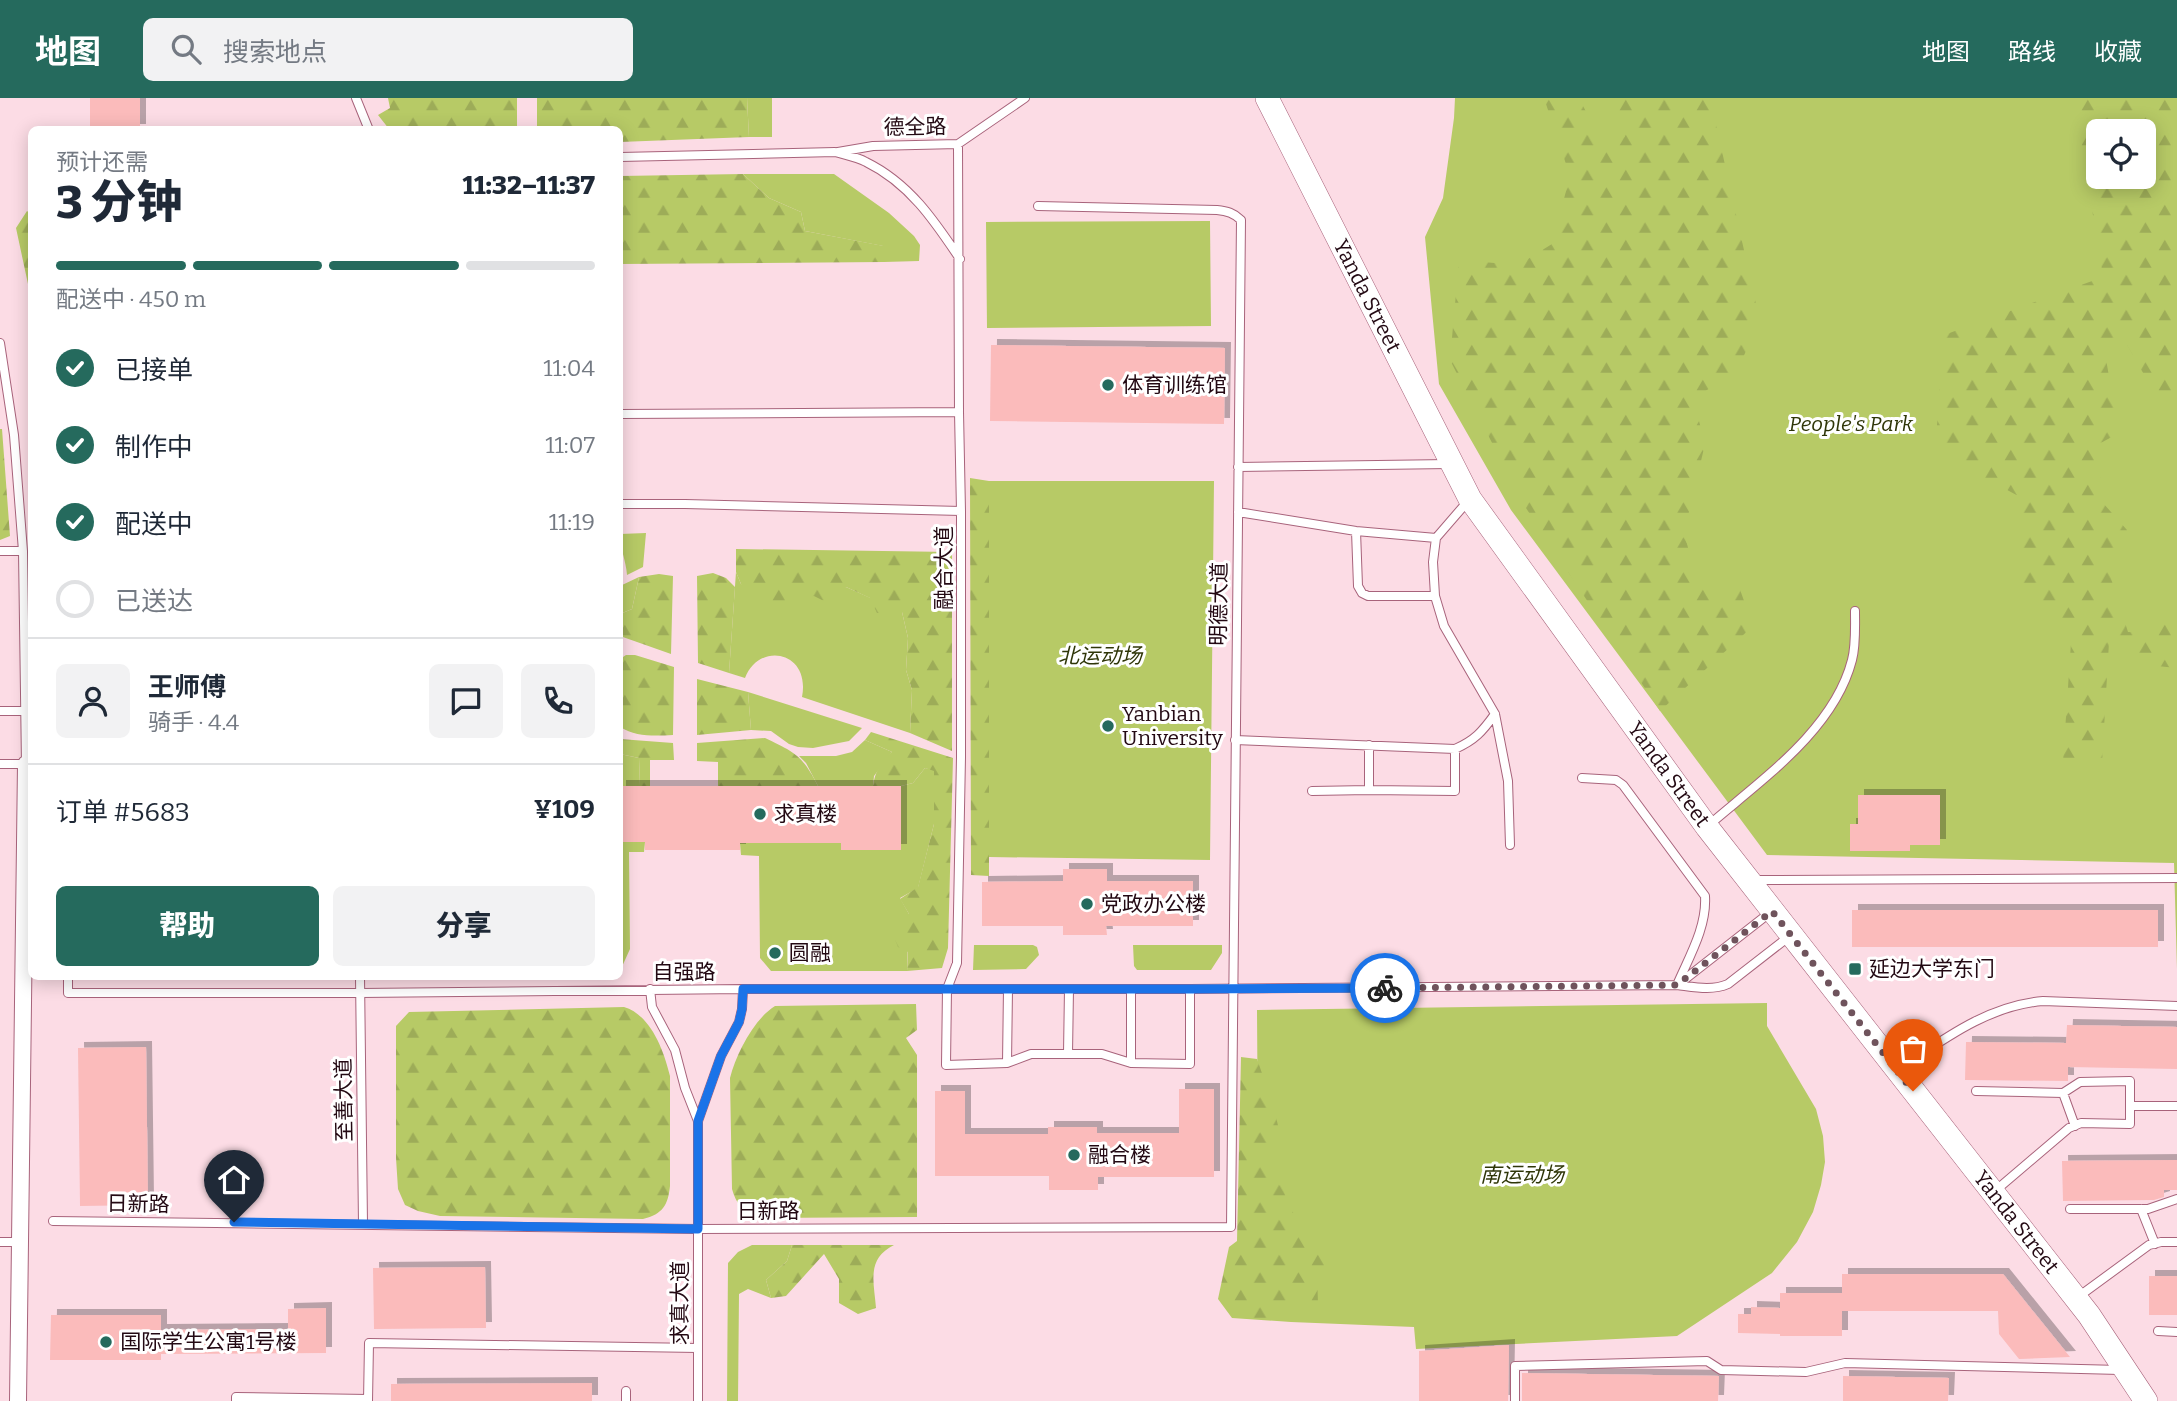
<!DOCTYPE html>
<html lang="zh">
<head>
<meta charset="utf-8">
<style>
	:root { --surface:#fff; --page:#f2f2f3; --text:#1f2937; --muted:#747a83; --line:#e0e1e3; --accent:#256a5d }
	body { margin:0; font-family:Bitter,"Noto Sans SC",serif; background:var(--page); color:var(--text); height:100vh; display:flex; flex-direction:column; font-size:26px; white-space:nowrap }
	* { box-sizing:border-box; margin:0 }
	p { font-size:23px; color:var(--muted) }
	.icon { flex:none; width:38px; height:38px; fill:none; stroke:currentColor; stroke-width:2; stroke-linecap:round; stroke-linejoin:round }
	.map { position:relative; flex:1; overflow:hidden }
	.side { position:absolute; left:28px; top:28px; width:595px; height:854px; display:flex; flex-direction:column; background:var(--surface); border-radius:10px; box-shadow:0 4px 18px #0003 }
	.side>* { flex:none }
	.tools { position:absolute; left:2086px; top:21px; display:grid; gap:14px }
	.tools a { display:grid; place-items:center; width:70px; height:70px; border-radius:10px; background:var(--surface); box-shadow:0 4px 18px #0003; font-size:35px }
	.pin { position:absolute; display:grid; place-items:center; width:60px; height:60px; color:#fff; margin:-72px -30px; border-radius:50% 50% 50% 0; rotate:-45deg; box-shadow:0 0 7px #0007 }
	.pin .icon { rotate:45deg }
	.courier { position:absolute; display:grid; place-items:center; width:70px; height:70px; margin:-35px; border:5px solid #1a73e8; border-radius:50%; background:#fff; color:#222; box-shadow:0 2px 9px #0007 }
	.summary em { font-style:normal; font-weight:800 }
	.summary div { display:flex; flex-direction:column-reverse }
	.summary { display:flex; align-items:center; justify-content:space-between; height:119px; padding:0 28px }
	h1 { font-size:46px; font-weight:800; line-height:52px }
	.bar { display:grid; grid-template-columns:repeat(4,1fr); gap:10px 7px; align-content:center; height:84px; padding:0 28px }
	.bar i { height:9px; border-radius:5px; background:var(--line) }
	.bar .active { background:var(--accent) }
	.bar p { grid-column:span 4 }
	.line { display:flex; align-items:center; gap:18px; padding:0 28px; border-top:2px solid var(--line) }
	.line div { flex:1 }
	.round { display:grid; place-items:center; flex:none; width:74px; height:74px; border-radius:10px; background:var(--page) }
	ol { padding:0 28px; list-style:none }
	li { display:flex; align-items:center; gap:21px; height:77px }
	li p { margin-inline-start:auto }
	li .icon { padding:7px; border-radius:50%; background:var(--accent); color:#fff; stroke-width:4 }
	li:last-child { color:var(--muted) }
	li i { width:38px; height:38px; border:4px solid var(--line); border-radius:50% }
	.button { display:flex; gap:14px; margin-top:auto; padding:14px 28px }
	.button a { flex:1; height:80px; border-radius:10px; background:var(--accent); color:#fff; font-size:28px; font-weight:800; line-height:80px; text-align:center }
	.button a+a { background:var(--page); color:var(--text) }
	header { display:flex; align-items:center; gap:42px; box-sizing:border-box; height:98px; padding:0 35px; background:var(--accent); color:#fff }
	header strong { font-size:33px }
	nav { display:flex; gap:38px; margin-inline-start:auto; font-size:24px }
	.search { width:490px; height:63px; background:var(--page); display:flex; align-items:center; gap:18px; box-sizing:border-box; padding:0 24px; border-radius:10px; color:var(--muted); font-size:26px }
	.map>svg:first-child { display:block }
	.green { fill:#b7ca66; fill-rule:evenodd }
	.forest { fill:url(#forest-firs); fill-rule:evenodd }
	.building { fill:#fbbbbb; filter:url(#shadow) }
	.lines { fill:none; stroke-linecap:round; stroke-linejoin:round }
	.service-casing { stroke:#a8637b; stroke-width:10 }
	.minor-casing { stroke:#a8637b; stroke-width:18 }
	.secondary-casing { stroke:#a8637b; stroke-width:24 }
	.service { stroke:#fff; stroke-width:8 }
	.minor { stroke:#fff; stroke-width:16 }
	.secondary { stroke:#fff; stroke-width:23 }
	.done { stroke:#6f535c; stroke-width:7; stroke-dasharray:0 12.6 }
	.route { stroke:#1a73e8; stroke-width:9 }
	.poi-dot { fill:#256a5d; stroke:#fff; stroke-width:2.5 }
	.labels { text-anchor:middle; stroke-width:6; stroke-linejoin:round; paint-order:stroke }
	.street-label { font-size:21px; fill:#230913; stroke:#fff }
	.poi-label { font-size:21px; fill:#230913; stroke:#fff; text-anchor:start }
	.park-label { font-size:21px; font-style:italic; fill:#2f3608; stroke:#fff }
</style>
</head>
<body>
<header>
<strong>地图</strong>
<div class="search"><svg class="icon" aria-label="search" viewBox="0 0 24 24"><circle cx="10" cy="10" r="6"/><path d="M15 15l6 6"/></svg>搜索地点</div>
<nav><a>地图</a><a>路线</a><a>收藏</a></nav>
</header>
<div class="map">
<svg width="2177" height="1303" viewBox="0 0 2177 1303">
	<defs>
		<pattern id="forest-firs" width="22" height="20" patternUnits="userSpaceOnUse" patternTransform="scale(1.75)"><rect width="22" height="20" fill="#b7ca66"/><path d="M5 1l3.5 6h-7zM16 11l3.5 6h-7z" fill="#9dac58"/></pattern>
		<filter id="shadow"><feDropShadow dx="6" dy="-6" stdDeviation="0" flood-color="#0004"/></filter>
	</defs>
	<rect width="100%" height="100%" fill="#fcdce5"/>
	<!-- green -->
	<path class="green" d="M747,0h25v39h-23z
		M1455,0h722v871l-3,-106 -407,-8 -256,-345 -72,-126 -14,-147 18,-39 11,-80zM2098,33h46v46h-46z
		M743,76h91l55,39 25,23 6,9 -1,16 -35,1 -1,-16 -78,-15 -4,-19 -32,-14z
		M1210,123l1,105 -224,2 -1,-106z
		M989,383h225l-4,379 -221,-3z
		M646,435l-3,34 -16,8c-1,-15 -7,-26 -7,-41z
		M736,474l5,12 63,13 42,-10 56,25 6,26 -2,32 6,20 -2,43 -108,-36c9,-46 -43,-56 -57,-19l-16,-5z
		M639,479l-7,32 -12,5v-28z
		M748,594l114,36 -13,13 -36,7 -15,-1 -9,-3 -18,-13 -20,-1z
		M865,642l27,12 -18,24 -1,10h-55l-12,-23 -7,-7h37l16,-4z
		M620,656l19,4 1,28h-20z
		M925,670l9,2v54l-16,64 -18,10 9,16 -2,57h-136l-11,-13 -1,-102 -18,-1 -1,-12h101l1,7h58l1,-64 12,-3z
		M620,744h25l-1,10h-15l1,97 -10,22z
		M974,847h59l4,2 2,8 -13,14 -53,1z
		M1133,847h89v8l-11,17h-74l-3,-4z
		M1767,905v23l49,83 7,27 2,26 -4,23 -8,27 -16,30 -25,31 -95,63 -261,13 -2,-22 -123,-5 -1,-18h-31l-2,-294z
		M752,1147h40l-5,16 -21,19 5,18 -23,-9 -9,5 -1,107h-11l1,-138 10,-11z"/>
	<!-- forest -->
	<path class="forest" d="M388,0h129v31h-128l-11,-14 12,-7z
		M537,0h210l2,39 -129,5v-12l-83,-1z
		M1544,0h35l23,45 23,-6 -18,-39h111l-5,13 47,211 -25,52 -42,24 12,46 -21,89 14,51h40l15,42 -93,85 -138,-209 -72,-142 9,-100 59,5 34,-21 18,-68z
		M2074,0h103v295l-19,6 -32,-56 -22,5 15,85 -22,12 6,58 24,27 -17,45 18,57 29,1 20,-31v66l-20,-2 -48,-24 -7,121 -39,-2 9,-133 -50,-41v-89l-87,-47 9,-116 159,-58zM2098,33h46v46h-46z
		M743,76l26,24 32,14 4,19 79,15v16l-264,2v-88z
		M27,113l4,3v84l-15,-70z
		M0,331h2l8,107 -10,4z
		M970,380l19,3v395l-18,-1z
		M736,451l216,3v199l-42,-18 2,-43 -6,-20 2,-32 -6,-26 -25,1 -7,-15 -24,-11 -10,20 -22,-11 -34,6 -11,-1 -15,-5 -13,-12 -5,-12z
		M713,475l13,5 9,9 -6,86 -31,-10 -1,-87z
		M659,476l14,2 -2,78 -51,-18v-22l12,-5 7,-32z
		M626,557h9l39,12 -1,68c-19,1 -37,2 -53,-8v-68z
		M697,581l51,13 3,38 -54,5z
		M2177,590v64l-3,-2 -3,-45z
		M871,634l82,26 -5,190 -6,20 -35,3 1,-19 -10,-5 -7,-17 18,-16 -9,-15 18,-12 16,-63v-53l-9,-3 -12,15 -12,3h-28c2,-15 8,-23 19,-34l-27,-12z
		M765,640c31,15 37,17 53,48h-100v-24l-21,-1v-18z
		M620,641l53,4 1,17h-24v26h-10l-1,-28 -19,-4z
		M916,906l1,26 -11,8 11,17v162l-161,1c-14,-7 -20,-15 -24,-29l-2,-111c6,-24 24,-59 45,-72z
		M624,909c27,8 40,44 46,69v110c-2,19 -7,28 -27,33l-203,-3 -22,-5 -13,-6 -7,-16 -2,-31v-132l13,-14z
		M1241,959l16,2 7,20 5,36 7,2 4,17h-10l3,46 8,3c13,39 26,53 52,83l-16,7 1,31h-27v18l-59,-4 -14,-19 11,-52 8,-6z
		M792,1147h102c-28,14 -20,37 -18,63l-18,6 -19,-11v-24l-15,-25 -38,42 -15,2 -5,-18 21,-19z"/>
	<!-- building -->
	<path class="building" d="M90,0h50v32h-50z
		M991,247l234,3 -1,76 -234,-3z
		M620,688h281v64h-60v-7h-101v7h-95v-8h-25z
		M1858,697h82v50h-30v6h-60v-27h8z
		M1063,771h44v12h86v45h-87l1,9h-44v-9h-81v-44l81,-1z
		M1852,812h306v37h-306z
		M2067,927l110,2v42l-109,-2v14l-103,-1 1,-38 100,1z
		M146,949l2,158 -68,1 -2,-158z
		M1179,991h35v88h-116v13h-49v-14h-114v-85h30v43h83v-7h49v6h82z
		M2177,1062v30h-13v7l-10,3 -91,1 -1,-40z
		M485,1169l1,61 -112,1 -1,-61z
		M1842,1176h161l67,83 -51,2 -20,-25 -1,-23h-156v25h-62v-2l-42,-1v-19h13v-7l29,1v-15h62z
		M2149,1178h28v39h-28z
		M326,1210v45l-165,1v6h-111l1,-45h110v15l127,-1v-20z
		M1509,1247l-1,56h-89v-50z
		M1522,1275l197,3 -1,25h-196z
		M1843,1278l106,2 -1,23h-105z
		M592,1285v18h-201v-17z"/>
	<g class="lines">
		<defs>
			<path id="service" d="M356,0l13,32
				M958,46l1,268 2,99v246l-4,206 -10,26 -1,76 61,-2 24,-9h71l29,9 59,1v-75
				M838,54l35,-6 85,-2 67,-46
				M620,59l215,-5c10,3 22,5 31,10 43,21 68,58 94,97
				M0,245l14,92 9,116 3,213h-26
				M620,316l339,-2
				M1238,369l211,-3
				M1468,403l-32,37 -3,24 2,34 9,30 51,88 13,67 2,64
				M620,406h65l276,7
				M1238,414l118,19 80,7
				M1356,433l2,55 4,7 6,3h67
				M0,453h23
				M0,613h32
				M1235,642l220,9c20,-9 27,-17 40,-35
				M1582,680l34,2 7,5 82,111c2,31 -16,61 -28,89
				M1369,692l86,1v-42
				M1312,693l57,-1v-45
				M1709,727c52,-45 125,-95 143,-165 4,-15 3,-33 3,-49
				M1754,782l423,-2
				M68,878v17h292l383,-4h447l487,-4c17,2 35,6 51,-1l63,-49
				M360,878l3,248
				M1680,885l92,-72
				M650,891l2,18 23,43 10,38 13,33
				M1068,956l1,-65
				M1007,965l1,-74
				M1131,965v-74
				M1899,971c45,-30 88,-63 144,-68l134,5
				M1976,993l87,2 17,-11 50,-1v43l-49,-1 -12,5 -74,63
				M2063,995l12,33
				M2130,1008h47
				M2070,1111h78l29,-10
				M2141,1111l14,35
				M53,1123l645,8 533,-2 10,-1007c-7,-7 -14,-9 -24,-10l-179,-4
				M0,1144h20
				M2078,1199l71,-52 12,-3h16
				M2158,1233l19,1
				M236,1303v-4l132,2
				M368,1303l1,-58 329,5
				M626,1303v-10
				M698,1303v-280l23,-65 18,-34 3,-13 1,-20
				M1515,1303v-35l192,-5 14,9 85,2 39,-9 275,7"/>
			<path id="minor" d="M18,1303l8,-637"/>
			<g id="secondary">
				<path id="s1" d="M1267,0l203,401 237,328 382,488 57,86"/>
			</g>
		</defs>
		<!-- service casing -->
		<use href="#service" class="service-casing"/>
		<!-- minor casing -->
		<use href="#minor" class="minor-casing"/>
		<!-- secondary casing -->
		<use href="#secondary" class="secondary-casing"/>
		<!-- service -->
		<use href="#service" class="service"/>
		<!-- minor -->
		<use href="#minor" class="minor"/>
		<!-- secondary -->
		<use href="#secondary" class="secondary"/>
	</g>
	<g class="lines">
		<!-- done -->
		<path class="done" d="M1385,890l292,-3 95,-74 141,180"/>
		<!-- route -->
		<path class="route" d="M234,1124l464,7v-108l23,-65 18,-34 3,-13 1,-20h447l195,-1"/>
	</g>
	<!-- markers -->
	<g class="poi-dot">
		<circle cx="1108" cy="287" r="7"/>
		<circle cx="1108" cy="628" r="7"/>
		<circle cx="760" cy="716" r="7"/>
		<circle cx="1087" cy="806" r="7"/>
		<circle cx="775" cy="855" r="7"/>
		<rect x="1848" y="864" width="14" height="14" rx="3.5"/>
		<circle cx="1074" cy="1057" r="7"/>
		<circle cx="106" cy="1244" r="7"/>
	</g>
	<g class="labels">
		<!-- street labels -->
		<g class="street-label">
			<text transform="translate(915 29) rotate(-1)" y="7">德全路</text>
			<text dy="7" stroke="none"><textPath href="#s1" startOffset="222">Yanda Street</textPath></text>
			<text transform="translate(944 470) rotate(-90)" y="7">融合大道</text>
			<text transform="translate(1219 506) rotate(-89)" y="7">明德大道</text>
			<text dy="7" stroke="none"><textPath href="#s1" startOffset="789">Yanda Street</textPath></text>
			<text x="684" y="881">自强路</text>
			<text transform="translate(344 1002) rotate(-91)" y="7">至善大道</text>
			<text transform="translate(138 1106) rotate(1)" y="7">日新路</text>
			<text x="768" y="1120">日新路</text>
			<text dy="7" stroke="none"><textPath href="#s1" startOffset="1356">Yanda Street</textPath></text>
			<text transform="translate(680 1205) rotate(-90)" y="7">求真大道</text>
		</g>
		<!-- poi labels -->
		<g class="poi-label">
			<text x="1122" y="294">体育训练馆</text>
			<text x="1122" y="623">Yanbian<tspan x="1122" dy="24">University</tspan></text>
			<text x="774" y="723">求真楼</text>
			<text x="1101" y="813">党政办公楼</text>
			<text x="789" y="862">圆融</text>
			<text x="1869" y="878">延边大学东门</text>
			<text x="1088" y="1064">融合楼</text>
			<text x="120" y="1251">国际学生公寓1号楼</text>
		</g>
		<!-- park labels -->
		<g class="park-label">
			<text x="1851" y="333">People's Park</text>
			<text x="1100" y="565">北运动场</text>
			<text x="1522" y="1084">南运动场</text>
		</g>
	</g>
</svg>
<div class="tools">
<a><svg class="icon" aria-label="locate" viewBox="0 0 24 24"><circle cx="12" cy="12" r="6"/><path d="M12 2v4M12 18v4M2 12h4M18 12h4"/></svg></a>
</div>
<div class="pin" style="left:1913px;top:993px;background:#ea580c"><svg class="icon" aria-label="bag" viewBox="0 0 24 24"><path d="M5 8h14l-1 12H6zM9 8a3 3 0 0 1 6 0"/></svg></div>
<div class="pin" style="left:234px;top:1124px;background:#1f2937"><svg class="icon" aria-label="home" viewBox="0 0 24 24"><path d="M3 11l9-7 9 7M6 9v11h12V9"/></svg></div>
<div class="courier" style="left:1385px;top:890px"><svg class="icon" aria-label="bike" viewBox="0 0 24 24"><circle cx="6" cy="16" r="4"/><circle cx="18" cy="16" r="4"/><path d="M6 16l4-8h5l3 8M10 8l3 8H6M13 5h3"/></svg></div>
<section class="side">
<div class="summary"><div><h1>3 分钟</h1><p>预计还需</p></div><em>11:32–11:37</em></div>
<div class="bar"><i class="active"></i><i class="active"></i><i class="active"></i><i></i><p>配送中 · 450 m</p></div>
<ol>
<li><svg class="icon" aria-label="check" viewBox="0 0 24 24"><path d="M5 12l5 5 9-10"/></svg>已接单<p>11:04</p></li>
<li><svg class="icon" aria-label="check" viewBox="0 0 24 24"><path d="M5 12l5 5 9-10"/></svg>制作中<p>11:07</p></li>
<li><svg class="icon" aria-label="check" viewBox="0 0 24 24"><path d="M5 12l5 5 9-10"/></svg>配送中<p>11:19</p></li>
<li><i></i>已送达</li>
</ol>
<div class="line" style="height:126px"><a class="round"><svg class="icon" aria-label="person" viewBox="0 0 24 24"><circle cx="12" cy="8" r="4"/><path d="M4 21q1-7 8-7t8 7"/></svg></a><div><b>王师傅</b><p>骑手 · 4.4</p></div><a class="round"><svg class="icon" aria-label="chat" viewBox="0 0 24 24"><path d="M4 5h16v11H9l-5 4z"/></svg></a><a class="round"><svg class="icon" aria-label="phone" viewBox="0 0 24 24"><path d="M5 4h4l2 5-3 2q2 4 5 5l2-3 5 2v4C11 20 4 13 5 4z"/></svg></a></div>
<div class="line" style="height:91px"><div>订单 #5683</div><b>¥109</b></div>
<div class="button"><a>帮助</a><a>分享</a></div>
</section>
</div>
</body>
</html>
